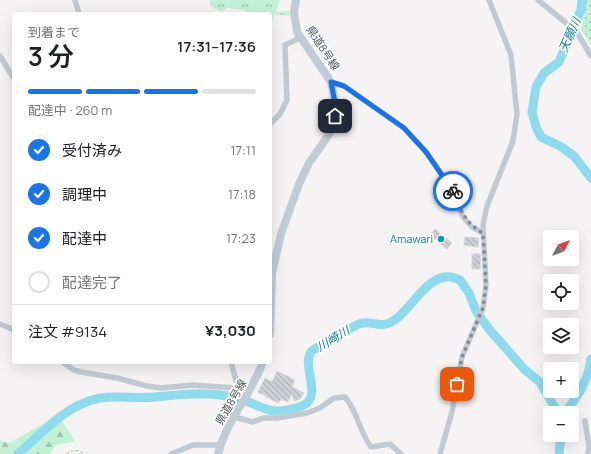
<!DOCTYPE html>
<html lang="ja">
<head>
<meta charset="utf-8">
<style>
	:root { --surface:#fff; --page:#f6f6f6; --text:#202124; --muted:#757577; --line:#e0e0e0; --accent:#1a73e8 }
	body { margin:0; font-family:Manrope,"Noto Sans JP",sans-serif; background:var(--page); color:var(--text); height:100vh; display:flex; flex-direction:column; font-size:15px; white-space:nowrap }
	* { box-sizing:border-box; margin:0 }
	p { font-size:13px; color:var(--muted) }
	.icon { flex:none; width:22px; height:22px; fill:none; stroke:currentColor; stroke-width:2; stroke-linecap:round; stroke-linejoin:round }
	.map { position:relative; flex:1; overflow:hidden }
	.sheet { position:absolute; left:12px; top:12px; width:260px; height:352px; display:flex; flex-direction:column; background:var(--surface); border-radius:4px; box-shadow:0 4px 16px #0002 }
	.sheet>* { flex:none }
	.needle { width:26px; rotate:49deg }
	.tools { position:absolute; left:543px; top:230px; display:grid; gap:8px }
	.tools a { display:grid; place-items:center; width:36px; height:36px; border-radius:4px; background:var(--surface); box-shadow:0 4px 16px #0002; font-size:20px }
	.pin { position:absolute; display:grid; place-items:center; width:34px; height:34px; color:#fff; margin:-17px; border-radius:8px; box-shadow:0 2px 6px #0006 }
	.courier { position:absolute; display:grid; place-items:center; width:40px; height:40px; margin:-20px; border:3px solid #1a73e8; border-radius:50%; background:#fff; color:#222; box-shadow:0 1px 5px #0007 }
	.overview em { font-style:normal; font-weight:600 }
	.overview div { display:flex; flex-direction:column-reverse }
	.overview { display:flex; align-items:center; justify-content:space-between; height:68px; padding:0 16px }
	h1 { font-size:26px; font-weight:600; line-height:30px }
	.bar { display:grid; grid-template-columns:repeat(4,1fr); gap:6px 4px; align-content:center; height:48px; padding:0 16px }
	.bar i { height:5px; border-radius:3px; background:var(--line) }
	.bar .active { background:var(--accent) }
	.bar p { grid-column:span 4 }
	.line { display:flex; align-items:center; gap:10px; padding:0 16px; border-top:1px solid var(--line) }
	.line div { flex:1 }
	ol { padding:0 16px; list-style:none }
	li { display:flex; align-items:center; gap:12px; height:44px }
	li p { margin-inline-start:auto }
	li .icon { padding:4px; border-radius:50%; background:var(--accent); color:#fff; stroke-width:4 }
	li:last-child { color:var(--muted) }
	li i { width:22px; height:22px; border:2px solid var(--line); border-radius:50% }
	.map>svg:first-child { display:block }
	.grass { fill:url(#grass-dots) }
	.forest { fill:url(#forest-firs) }
	.park { fill:url(#park-tufts) }
	.lines { fill:none; stroke-linecap:round; stroke-linejoin:round }
	.river { stroke:#90daee; stroke-width:9 }
	.building { fill:url(#building-back-hatch); stroke:#d7d9de }
	.path { stroke:#7ad0a6; stroke-width:1; stroke-dasharray:3 2; stroke-linecap:butt }
	.street { stroke:#c1cad2; stroke-width:5.5 }
	.secondary { stroke:#c1cbd6; stroke-width:8 }
	.done { stroke:#868d94; stroke-width:4; stroke-dasharray:0 7.2 }
	.route { stroke:#1a73e8; stroke-width:5 }
	.culture-dot { fill:#0f9aa8; stroke:#fff; stroke-width:1.5 }
	.labels { text-anchor:middle; stroke-width:3.5; stroke-linejoin:round; paint-order:stroke }
	.street-label { font-size:11px; fill:#4a5661; stroke:#fff }
	.culture-label { font-size:11px; fill:#0d838f; stroke:#fff; text-anchor:end }
	.water-label { font-size:12px; font-style:italic; fill:#0c7c9b; stroke:#fff }
</style>
</head>
<body>
<div class="map">
<svg width="591" height="454" viewBox="0 0 591 454">
	<defs>
		<pattern id="grass-dots" width="8" height="8" patternUnits="userSpaceOnUse"><rect width="8" height="8" fill="#c3f1d5"/><path d="M2 2h.1M6 6h.1" fill="none" stroke="#a0c6b0" stroke-width="1.8" stroke-linecap="round"/></pattern>
		<pattern id="forest-firs" width="22" height="20" patternUnits="userSpaceOnUse"><rect width="22" height="20" fill="#c3f1d5"/><path d="M5 1l3.5 6h-7zM16 11l3.5 6h-7z" fill="#a0c6b0"/></pattern>
		<pattern id="park-tufts" width="24" height="20" patternUnits="userSpaceOnUse"><rect width="24" height="20" fill="#c3f1d5"/><path d="M3 7l-1-3M5 7V3M7 7l1-3M15 17l-1-3M17 17v-4M19 17l1-3" fill="none" stroke="#a0c6b0"/></pattern>
		<pattern id="building-back-hatch" width="6" height="6" patternUnits="userSpaceOnUse"><rect width="6" height="6" fill="#cdcfd5"/><path d="M-1 5l2 2M0 0l6 6M5-1l2 2" fill="none" stroke="#a8abb0"/></pattern>
	</defs>
	<rect width="100%" height="100%" fill="#f5f3f3"/>
	<!-- grass -->
	<path class="grass" d="M585,0h6v46l-10,-18 4,-17z"/>
	<!-- forest -->
	<path class="forest" d="M58,415l17,26 -19,4 -6,9h-50v-14l9,3z"/>
	<!-- park -->
	<path class="park" d="M210,0h70l-4,12 14,-1 -1,5 -15,-2 -4,14v-14h-19l-6,-4 -18,-2 -6,4 -11,-6z"/>
	<g class="lines">
		<!-- river -->
		<path class="river" d="M582,0l-1,10 -22,52 -15,11 -8,14 -4,25 4,15 5,10 19,9 14,10 17,22
			M565,413c13,-17 23,-32 26,-54
			M18,454c24,-21 49,-50 82,-56 18,-3 36,1 54,-1 27,-2 51,-6 78,0 13,2 24,9 37,13 8,3 27,-1 35,-5 19,-10 -4,-41 8,-54 5,-5 22,-11 29,-16 6,-3 11,-9 18,-11 14,-5 21,7 37,-5 19,-14 36,-54 64,-39l9,13 7,18 13,18 36,41 15,12 18,31
			M559,454l2,-19"/>
	</g>
	<!-- building -->
	<path class="building" d="M435,229l17,14 -5,6 -17,-14z
		M465,237l14,1 -1,9 -14,-2z
		M472,254h8l1,15h-9z
		M277,371l18,9 -3,7 12,6 -4,6 -6,2 -2,-7 -4,8 -7,-3 -3,4 -20,-11 7,-14 7,4z"/>
	<g class="lines">
		<!-- path -->
		<path class="path" d="M66,454c7,-4 12,-5 18,0"/>
		<!-- street -->
		<path class="street" d="M75,0l4,14
			M538,0l38,31 15,25
			M0,56l14,23
			M331,82l13,4 60,42 22,24 27,39 10,26 9,10 11,6
			M270,124l10,-10 7,-14 -2,-55 15,-7
			M0,324l14,6
			M62,362l12,8 7,2 36,6 30,8 14,2 32,-3 58,4
			M231,362l7,26
			M234,417l19,5 10,-4h14l30,-5 13,-5 14,-10 11,-1c14,17 13,32 26,50l19,-3 11,10
			M585,421l4,25 -1,8
			M171,454l22,-9h27
			M440,454l12,-42 10,-55 21,-49 3,-23 -3,-60 4,-19 26,-65 4,-27 -6,-59 -22,-55"/>
		<!-- secondary -->
		<path class="secondary" d="M270,334l2,-61 9,-39 18,-50 10,-21 21,-30 5,-17v-13l-4,-21 -34,-50 -3,-20 2,-12
			M218,454c9,-34 33,-60 45,-92"/>
	</g>
	<g class="lines">
		<!-- done -->
		<path class="done" d="M453,191c7,19 12,32 30,42l3,52 -3,23 -21,49 -5,27"/>
		<!-- route -->
		<path class="route" d="M335,116v-13l-4,-21 13,4 60,42 22,24 27,39"/>
	</g>
	<!-- markers -->
	<circle class="culture-dot" cx="441" cy="239" r="4"/>
	<g class="labels">
		<!-- street labels -->
		<g class="street-label">
			<text transform="translate(323 48) rotate(57)" y="4">県道8号線</text>
			<text transform="translate(231 402) rotate(-60)" y="4">県道8号線</text>
		</g>
		<!-- culture labels -->
		<g class="culture-label">
			<text x="433" y="243">Amawari</text>
		</g>
		<!-- water labels -->
		<g class="water-label">
			<text transform="translate(570 35) rotate(-66)" y="4">天願川</text>
			<text transform="translate(333 339) rotate(-31)" y="4">川崎川</text>
		</g>
	</g>
</svg>
<div class="tools">
<a><svg class="needle" viewBox="-14 -14 28 28"><path d="M0-13l5 13h-10z" fill="#e53935"/><path d="M0 13l5-13h-10z" fill="#757577"/></svg></a>
<a><svg class="icon" aria-label="locate" viewBox="0 0 24 24"><circle cx="12" cy="12" r="6"/><path d="M12 2v4M12 18v4M2 12h4M18 12h4"/></svg></a>
<a><svg class="icon" aria-label="layers" viewBox="0 0 24 24"><path d="M12 4l9 5-9 5-9-5zM3 14l9 5 9-5"/></svg></a>
<a>+</a>
<a>−</a>
</div>
<div class="pin" style="left:457px;top:384px;background:#ea580c"><svg class="icon" aria-label="bag" viewBox="0 0 24 24"><path d="M5 8h14l-1 12H6zM9 8a3 3 0 0 1 6 0"/></svg></div>
<div class="pin" style="left:335px;top:116px;background:#1f2937"><svg class="icon" aria-label="home" viewBox="0 0 24 24"><path d="M3 11l9-7 9 7M6 9v11h12V9"/></svg></div>
<div class="courier" style="left:453px;top:191px"><svg class="icon" aria-label="bike" viewBox="0 0 24 24"><circle cx="6" cy="16" r="4"/><circle cx="18" cy="16" r="4"/><path d="M6 16l4-8h5l3 8M10 8l3 8H6M13 5h3"/></svg></div>
<section class="sheet">
<div class="overview"><div><h1>3 分</h1><p>到着まで</p></div><em>17:31–17:36</em></div>
<div class="bar"><i class="active"></i><i class="active"></i><i class="active"></i><i></i><p>配達中 · 260 m</p></div>
<ol>
<li><svg class="icon" aria-label="check" viewBox="0 0 24 24"><path d="M5 12l5 5 9-10"/></svg>受付済み<p>17:11</p></li>
<li><svg class="icon" aria-label="check" viewBox="0 0 24 24"><path d="M5 12l5 5 9-10"/></svg>調理中<p>17:18</p></li>
<li><svg class="icon" aria-label="check" viewBox="0 0 24 24"><path d="M5 12l5 5 9-10"/></svg>配達中<p>17:23</p></li>
<li><i></i>配達完了</li>
</ol>
<div class="line" style="height:52px"><div>注文 #9134</div><b>¥3,030</b></div>
</section>
</div>
</body>
</html>
